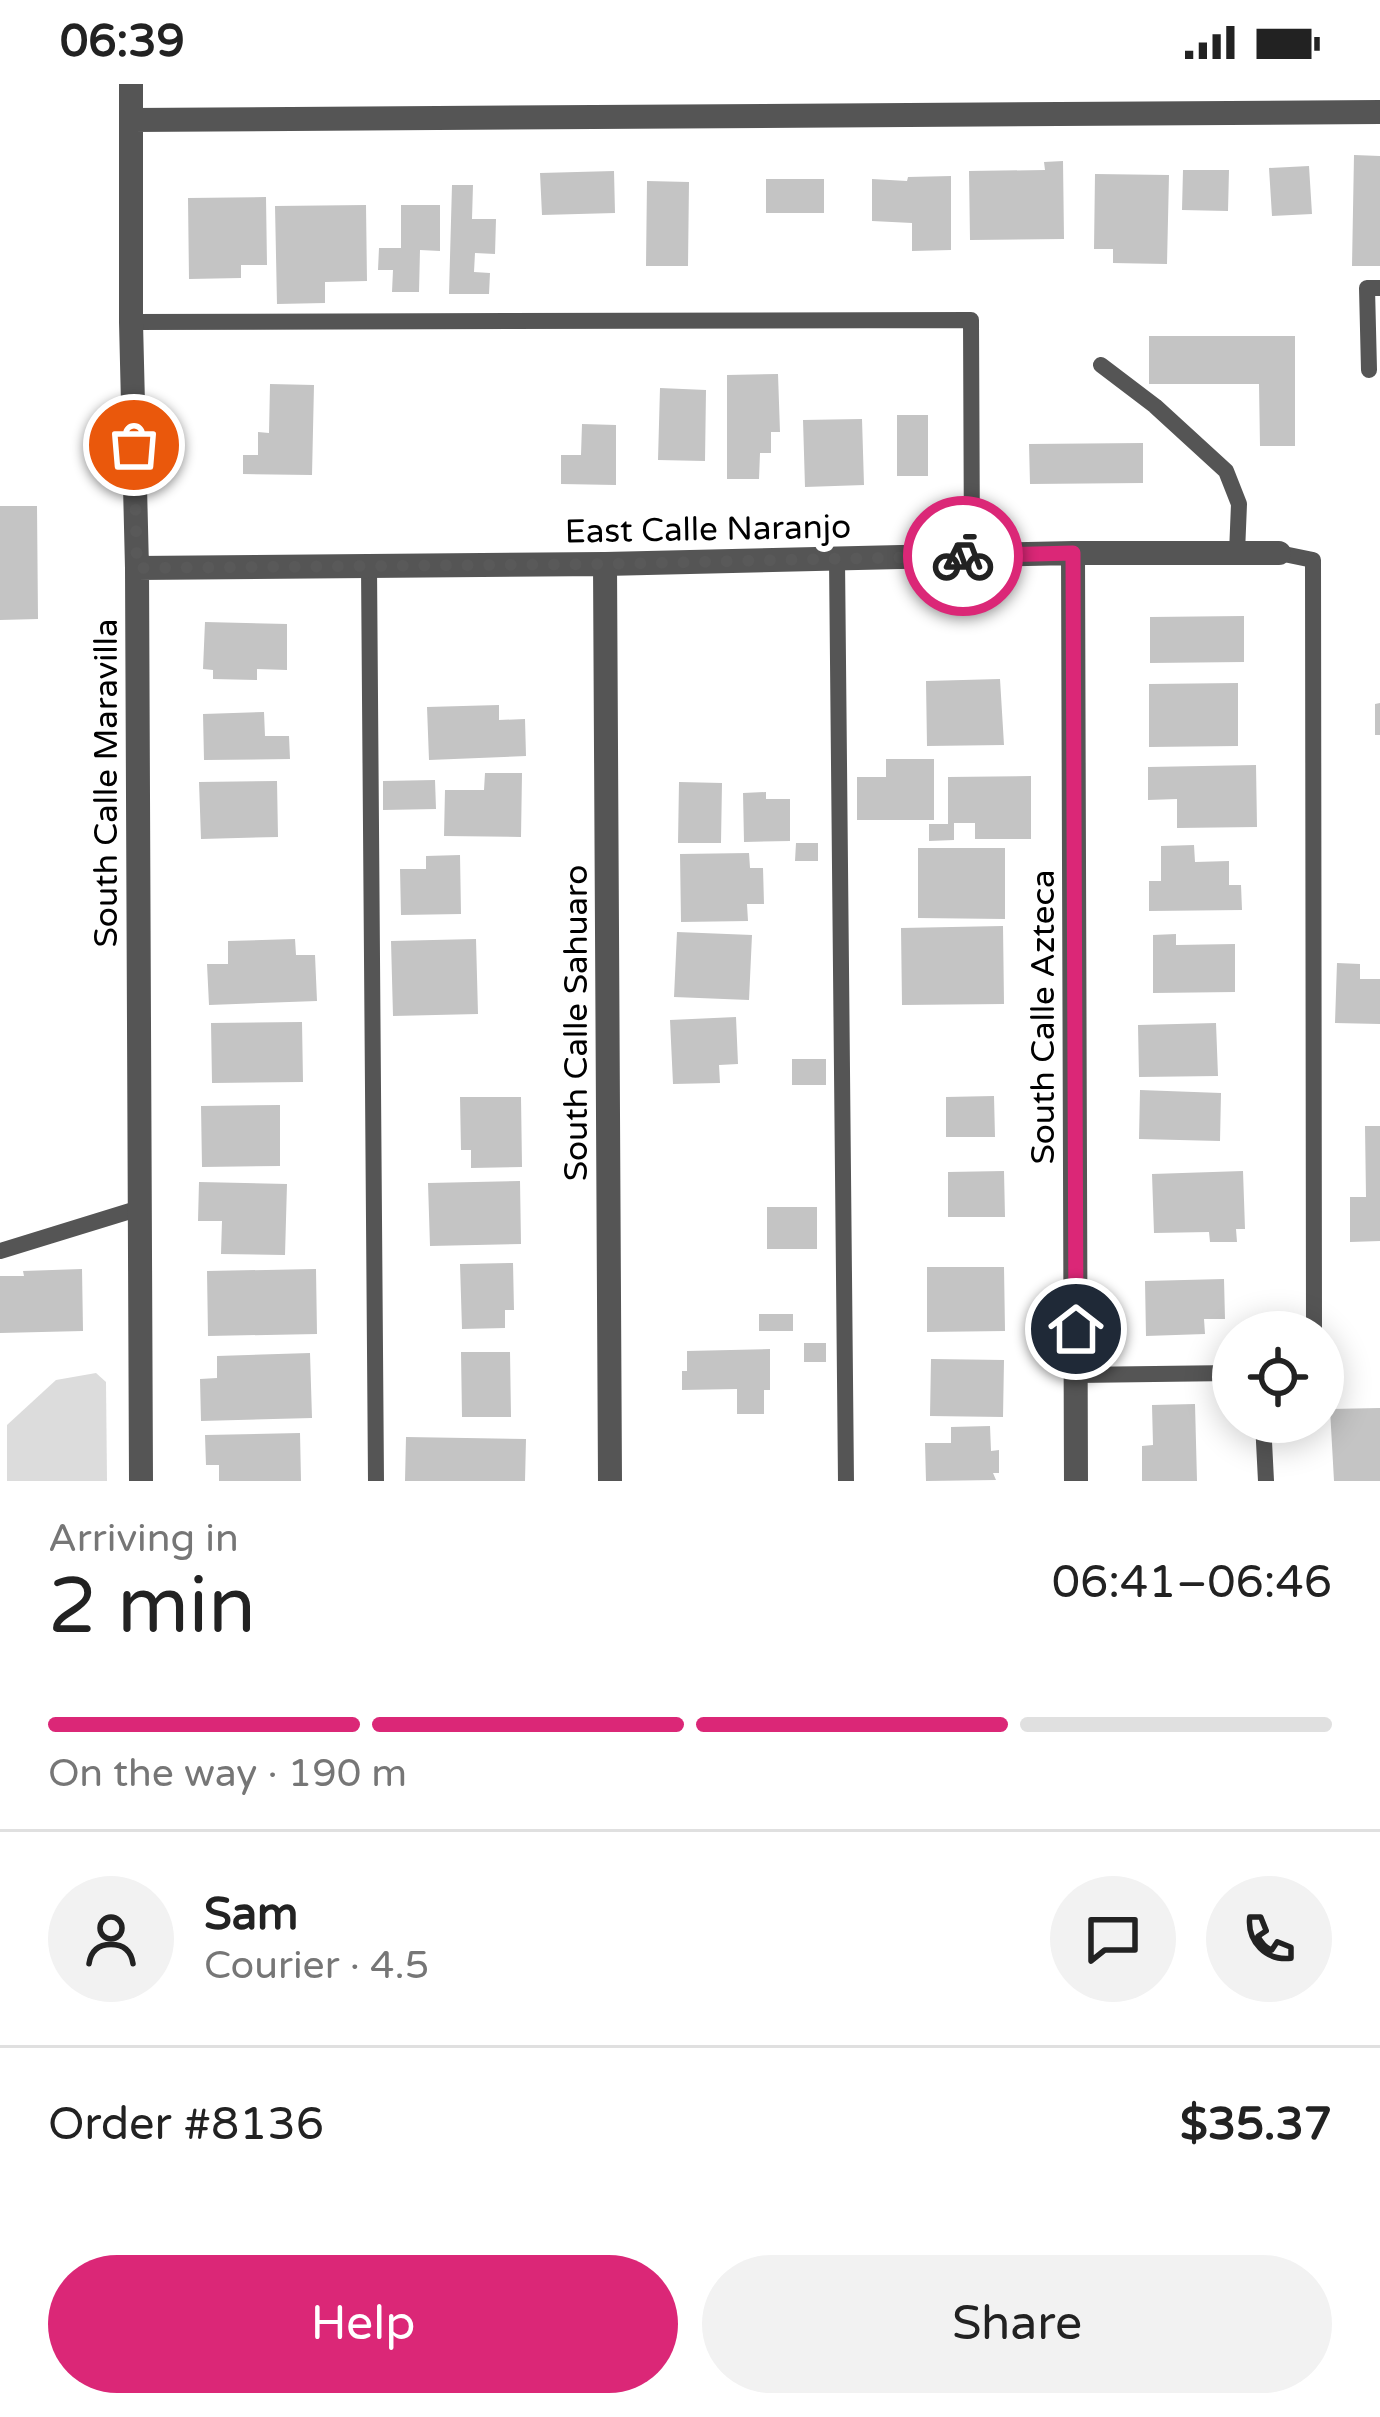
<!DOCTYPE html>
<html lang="en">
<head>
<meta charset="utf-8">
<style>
	:root { --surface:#fff; --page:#f2f2f2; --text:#222; --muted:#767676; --line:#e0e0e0; --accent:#db2777 }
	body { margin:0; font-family:"Varela Round",sans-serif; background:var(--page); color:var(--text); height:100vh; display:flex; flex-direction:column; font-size:45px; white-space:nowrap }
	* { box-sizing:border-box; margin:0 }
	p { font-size:39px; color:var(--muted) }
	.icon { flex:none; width:66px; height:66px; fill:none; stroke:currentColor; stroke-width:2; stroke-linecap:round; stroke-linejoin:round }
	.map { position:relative; height:1397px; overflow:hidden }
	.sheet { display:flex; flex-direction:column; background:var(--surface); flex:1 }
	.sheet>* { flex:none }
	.fabs { position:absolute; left:1212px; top:1227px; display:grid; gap:24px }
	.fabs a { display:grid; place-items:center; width:132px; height:132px; border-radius:50%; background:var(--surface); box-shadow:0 6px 30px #0003; font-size:60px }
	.pin { position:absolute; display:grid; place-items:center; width:102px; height:102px; color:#fff; margin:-51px; border:6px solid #fff; border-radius:50%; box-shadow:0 3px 12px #0007 }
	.courier { position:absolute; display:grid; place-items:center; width:120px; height:120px; margin:-60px; border:9px solid #db2777; border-radius:50%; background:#fff; color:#222; box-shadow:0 3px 15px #0007 }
	.headline em { font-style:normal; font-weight:600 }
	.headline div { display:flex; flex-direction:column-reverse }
	.headline { display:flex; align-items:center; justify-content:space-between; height:204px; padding:0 48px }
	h1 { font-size:78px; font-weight:600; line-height:90px }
	.bar { display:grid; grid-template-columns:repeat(4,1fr); gap:18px 12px; align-content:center; height:144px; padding:0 48px }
	.bar i { height:15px; border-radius:9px; background:var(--line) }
	.bar .current { background:var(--accent) }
	.bar p { grid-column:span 4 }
	.line { display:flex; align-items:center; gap:30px; padding:0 48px; border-top:3px solid var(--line) }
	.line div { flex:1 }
	.round { display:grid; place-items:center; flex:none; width:126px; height:126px; border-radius:63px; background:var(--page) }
	.primary-button { display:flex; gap:24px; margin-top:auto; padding:24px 48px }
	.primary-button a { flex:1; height:138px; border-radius:72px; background:var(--accent); color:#fff; font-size:48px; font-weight:600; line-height:138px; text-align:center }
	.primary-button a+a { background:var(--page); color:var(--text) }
	.status { display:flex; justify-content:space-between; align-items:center; height:84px; padding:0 60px; background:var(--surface); direction:ltr }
	.status svg { height:33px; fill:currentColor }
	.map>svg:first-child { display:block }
	.green { fill:#dcdcdc }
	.building { fill:#c4c4c4 }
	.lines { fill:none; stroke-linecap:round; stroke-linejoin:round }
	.lane { stroke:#555; stroke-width:16 }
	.street { stroke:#555; stroke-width:24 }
	.done { stroke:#595959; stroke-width:12; stroke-dasharray:0 21.6 }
	.route { stroke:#db2777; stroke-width:15 }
	.labels { text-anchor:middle; stroke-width:12; stroke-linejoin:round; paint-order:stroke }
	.street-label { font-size:33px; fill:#000; stroke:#fff }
</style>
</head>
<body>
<div class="status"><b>06:39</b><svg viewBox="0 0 49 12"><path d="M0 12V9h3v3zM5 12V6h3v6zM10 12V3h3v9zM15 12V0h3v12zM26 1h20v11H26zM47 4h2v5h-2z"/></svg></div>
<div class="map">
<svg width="1380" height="1397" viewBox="0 0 1380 1397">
	<rect width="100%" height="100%" fill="#fff"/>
	<!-- green -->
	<path class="green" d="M96,1289l10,9 1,99h-100v-56l49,-45z"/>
	<!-- building -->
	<path class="building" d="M1354,71l26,1v110h-28z
		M1063,77l1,78 -94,1 -1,-69 76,-1 -1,-8z
		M1309,82l3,48 -40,2 -3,-48z
		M1183,86h46l-1,41 -46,-1z
		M614,87l1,42 -73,2 -2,-42z
		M1095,90l74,1 -2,89 -54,-1v-14h-19z
		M951,92v74l-39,1v-28l-40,-2v-42l35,2 1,-4z
		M766,95h58v34h-58z
		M647,97l42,1 -1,84h-42z
		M452,101h21l-1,34h24l-1,35 -20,-1 -1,19 16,1 -1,21h-40z
		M266,113l1,68h-26v13l-52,1 -1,-81z
		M366,121l1,76 -42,1v21l-48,1 -2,-98z
		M401,121h39v46l-20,-1 -1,42h-27l1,-22h-15l1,-22h22z
		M1149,252h146v110h-35l-1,-62h-110z
		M778,290l2,58h-9v21h-11l-1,26h-32v-104z
		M270,300l44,1 -2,90 -69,-1v-19h15v-23l11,1z
		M660,304l46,2 -1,71 -47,-1z
		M897,331h31v61h-31z
		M862,335l2,66 -59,2 -2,-67z
		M582,340l34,1v60l-55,-1v-29h20z
		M1143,359v40l-113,1 -1,-40z
		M0,422h37l1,113 -38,1z
		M1244,532v46l-94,1v-46z
		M205,538l82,2v46l-30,-1v11l-44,-1v-9l-10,-1z
		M1000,595l4,66 -77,1 -1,-65z
		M1238,599v63l-89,1v-63z
		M1380,619v32h-5v-31z
		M499,621v15l26,-1 1,37 -97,4 -2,-53z
		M264,628l1,24h24l1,23 -86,1 -1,-46z
		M886,675h48v61h-77v-43h29z
		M1256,681l1,62 -80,1v-29l-29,1v-33z
		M485,689h37l-1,64 -77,-1 1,-46h39z
		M1031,692v63h-56v-16h-21v17l-25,1v-17h19v-47z
		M435,696l1,29 -53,1v-29z
		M277,697l1,56 -77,2 -2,-57z
		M679,698l43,1 -1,60h-43z
		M766,708v7h24v42l-46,1 -1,-49z
		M796,759h22v18h-23z
		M1194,761l1,17 34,-1v24h12l1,25 -93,1v-30h12v-35z
		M918,764h87v71l-87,-1z
		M749,769l1,15h13l1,36h-17l1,17 -67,1 -1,-68z
		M460,771l1,59 -60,1 -1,-46h26v-13z
		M1003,842l1,78 -102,1 -1,-77z
		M677,848l75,3 -3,65 -75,-3z
		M1176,850v11l59,-1v48l-82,1v-58z
		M295,855l1,16h19l2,46 -108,4 -2,-41h21v-23z
		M476,855l2,75 -85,2 -2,-75z
		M1337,879l23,1v15h20v45l-45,-1z
		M736,933l2,47 -19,1 1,18 -47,1 -3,-64z
		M302,938l1,60 -91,1 -1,-60z
		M1216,939l2,53 -79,1 -1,-52z
		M792,975h34v26h-34z
		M1140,1006l81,3 -1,48 -81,-2z
		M994,1012l1,41h-49v-40z
		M460,1013h61l1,70 -51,1v-18h-10z
		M280,1021v61l-78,1 -1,-61z
		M1365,1042h15v115l-30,1v-45h16z
		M1004,1087l1,46h-57v-45z
		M1243,1087l2,58h-9l1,13h-27l-1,-10 -55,1 -2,-59z
		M520,1097l1,63 -91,2 -2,-63z
		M199,1098l88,2 -2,71 -64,-1 1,-33h-24z
		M767,1123h50v42h-50z
		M513,1179l1,47h-9v18l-43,1 -2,-65z
		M927,1183h77l1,64 -78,1z
		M82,1185l1,62 -83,2v-57h24l-1,-5z
		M316,1185l1,65 -109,2 -1,-65z
		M1224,1195l1,40h-21l1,15 -59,2 -1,-55z
		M759,1230h34v17h-34z
		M804,1259h22v19h-22z
		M770,1265v41h-6v24h-27v-25l-55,1v-19h5v-20z
		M461,1268h49l1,65h-49z
		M310,1269l2,65 -111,3 -1,-42 17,-1v-22z
		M931,1275l73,1 -1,57 -73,-1z
		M1195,1320l2,77h-55v-35l11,-1 -1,-40z
		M1380,1324v73h-46l-4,-72z
		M990,1342l1,25 8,-1v23h-6l3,7 -70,1 -1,-38h26v-16z
		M300,1349l1,48h-82v-16h-13l-1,-30z
		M406,1353l120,2 -1,42h-120z"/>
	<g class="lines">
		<!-- lane -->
		<path class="lane" d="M131,238l840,-2 1,235
			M1101,281l54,41 71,65 13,33 -2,49
			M1369,286l-2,-82h13
			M1279,469l34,7 1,772
			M837,475l9,922
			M369,482l7,915
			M0,1167l140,-43
			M1076,1291l157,-2
			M1263,1338l3,59"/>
		<!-- street -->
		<path class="street" d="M131,0v238l6,246 4,913
			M132,36l1248,-8
			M1073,469l3,928
			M605,480l5,917
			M137,484l468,-4 468,-11h206"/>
	</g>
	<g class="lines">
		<!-- done -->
		<path class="done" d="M134,361l3,123 468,-4 358,-8"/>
		<!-- route -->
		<path class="route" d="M963,472l110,-3 3,776"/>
	</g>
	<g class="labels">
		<!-- street labels -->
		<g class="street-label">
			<text transform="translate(708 444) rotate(-1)" y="12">East Calle Naranjo</text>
			<text transform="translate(105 699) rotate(-90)" y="12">South Calle Maravilla</text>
			<text transform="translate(1042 933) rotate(-90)" y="12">South Calle Azteca</text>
			<text transform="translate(575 939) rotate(-90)" y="12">South Calle Sahuaro</text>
		</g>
	</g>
</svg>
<div class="fabs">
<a><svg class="icon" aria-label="locate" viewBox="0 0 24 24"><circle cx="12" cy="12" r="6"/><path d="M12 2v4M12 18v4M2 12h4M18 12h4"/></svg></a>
</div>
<div class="pin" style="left:134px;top:361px;background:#ea580c"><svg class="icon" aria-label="bag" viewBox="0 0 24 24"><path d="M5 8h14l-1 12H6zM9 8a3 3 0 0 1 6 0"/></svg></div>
<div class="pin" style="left:1076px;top:1245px;background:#1f2937"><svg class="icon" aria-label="home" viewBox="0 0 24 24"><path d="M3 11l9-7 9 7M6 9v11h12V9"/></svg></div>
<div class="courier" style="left:963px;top:472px"><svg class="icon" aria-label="bike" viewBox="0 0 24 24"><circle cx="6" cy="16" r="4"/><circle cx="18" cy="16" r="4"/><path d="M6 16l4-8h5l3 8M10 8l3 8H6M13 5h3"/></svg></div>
</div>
<section class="sheet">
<div class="headline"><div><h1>2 min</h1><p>Arriving in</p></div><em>06:41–06:46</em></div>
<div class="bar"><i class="current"></i><i class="current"></i><i class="current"></i><i></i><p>On the way · 190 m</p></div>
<div class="line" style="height:216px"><a class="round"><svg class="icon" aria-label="person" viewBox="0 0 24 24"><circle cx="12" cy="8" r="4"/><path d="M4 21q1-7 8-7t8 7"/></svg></a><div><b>Sam</b><p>Courier · 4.5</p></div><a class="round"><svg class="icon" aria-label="chat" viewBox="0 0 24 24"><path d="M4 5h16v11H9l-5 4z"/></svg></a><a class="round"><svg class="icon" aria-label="phone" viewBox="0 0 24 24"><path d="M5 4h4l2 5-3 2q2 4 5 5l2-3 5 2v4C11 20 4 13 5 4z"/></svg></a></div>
<div class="line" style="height:156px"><div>Order #8136</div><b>$35.37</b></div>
<div class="primary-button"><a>Help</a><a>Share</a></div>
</section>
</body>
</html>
